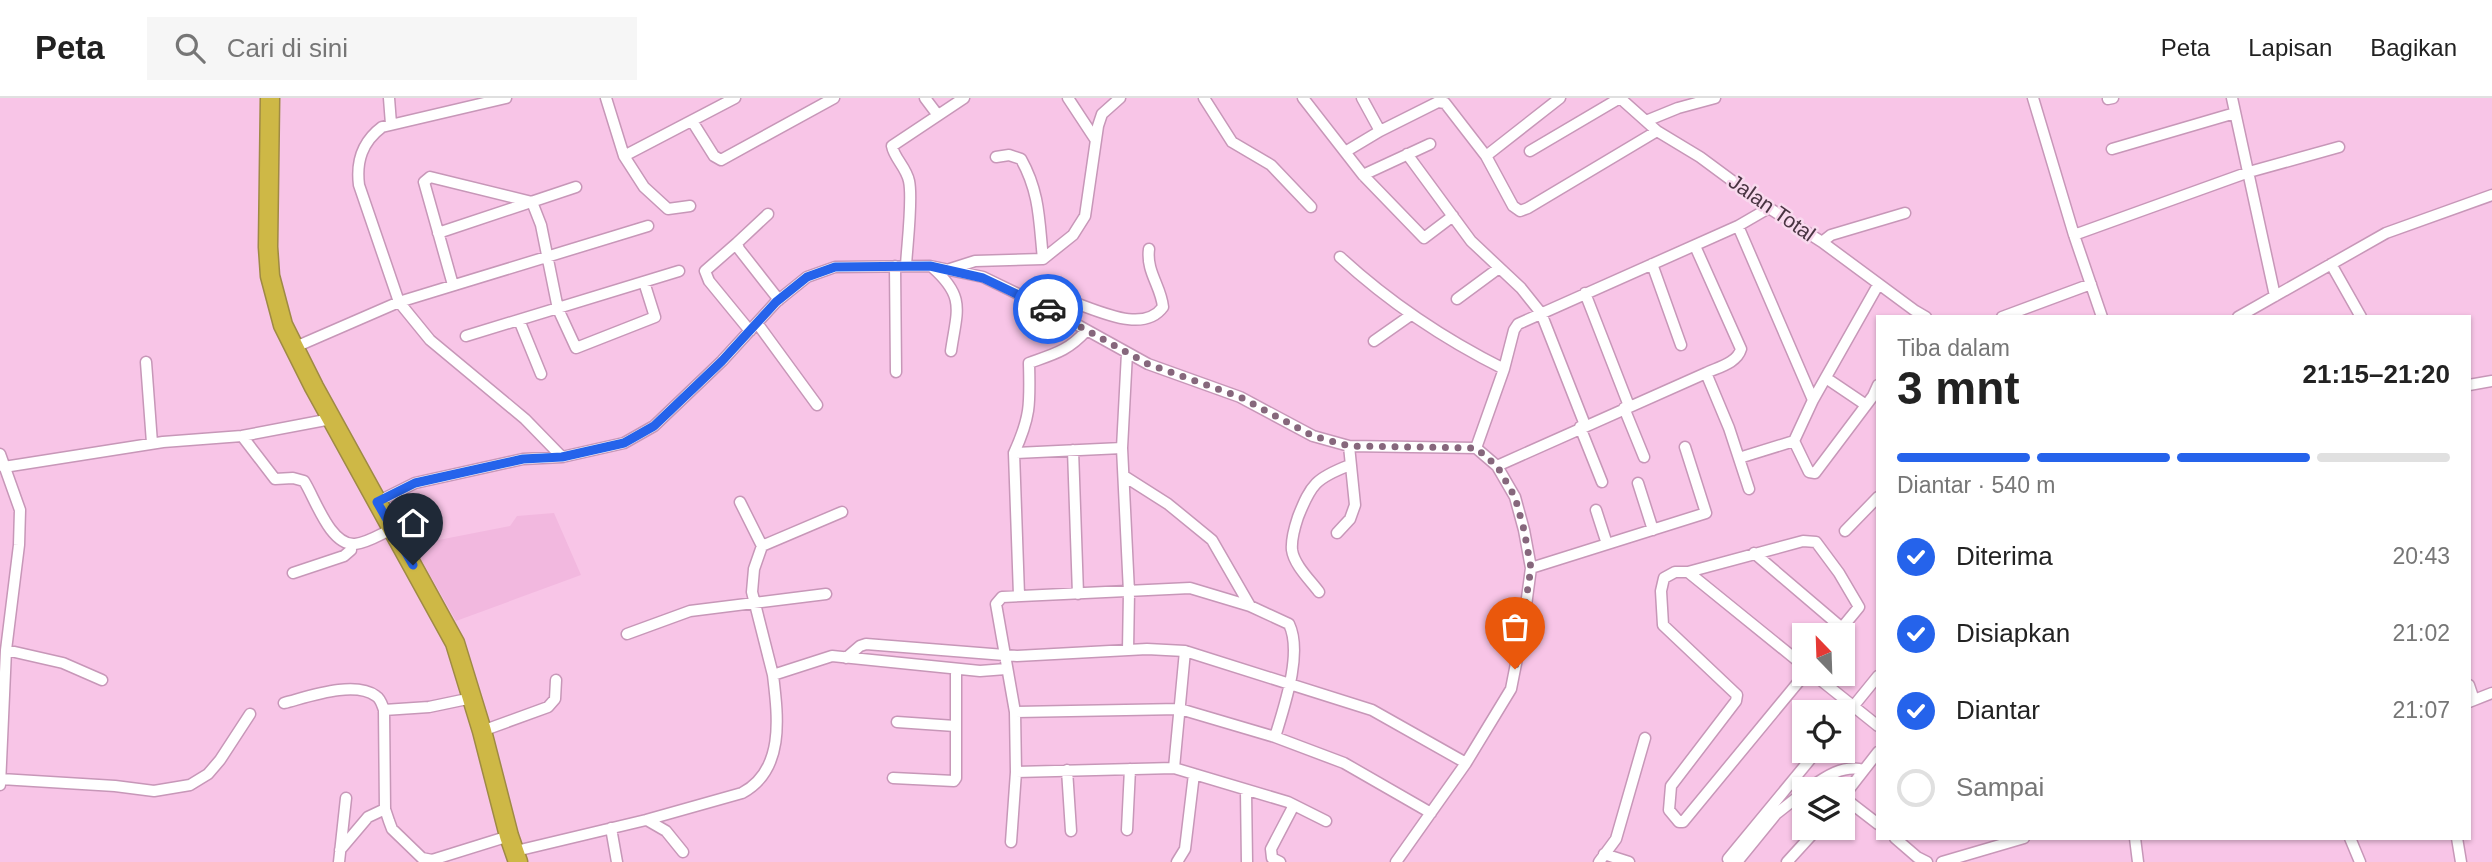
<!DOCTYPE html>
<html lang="id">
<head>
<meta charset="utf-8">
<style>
	:root { --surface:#fff; --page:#f6f6f6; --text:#222; --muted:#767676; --line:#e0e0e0; --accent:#2563eb }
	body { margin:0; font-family:Helvetica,sans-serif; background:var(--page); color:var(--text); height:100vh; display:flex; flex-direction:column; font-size:26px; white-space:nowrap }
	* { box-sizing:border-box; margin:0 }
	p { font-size:23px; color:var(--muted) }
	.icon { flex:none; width:38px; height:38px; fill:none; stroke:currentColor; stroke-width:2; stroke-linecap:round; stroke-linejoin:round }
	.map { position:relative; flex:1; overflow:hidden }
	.side { position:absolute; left:1876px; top:217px; width:595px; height:525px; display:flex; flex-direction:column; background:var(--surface); border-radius:0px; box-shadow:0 2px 5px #0004 }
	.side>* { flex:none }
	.needle { width:46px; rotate:337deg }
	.controls { position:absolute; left:1792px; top:525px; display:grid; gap:14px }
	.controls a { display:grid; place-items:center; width:63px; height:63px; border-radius:0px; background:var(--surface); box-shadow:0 2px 5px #0004; font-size:35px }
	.pin { position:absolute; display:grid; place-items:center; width:60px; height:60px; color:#fff; margin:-72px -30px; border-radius:50% 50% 50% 0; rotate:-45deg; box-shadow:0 0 7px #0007 }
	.pin .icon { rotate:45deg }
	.courier { position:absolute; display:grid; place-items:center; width:70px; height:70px; margin:-35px; border:5px solid #2563eb; border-radius:50%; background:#fff; color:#222; box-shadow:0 2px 9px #0007 }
	.head em { font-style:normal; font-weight:700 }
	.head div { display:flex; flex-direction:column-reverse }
	.head { display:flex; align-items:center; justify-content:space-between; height:119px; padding:0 21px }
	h1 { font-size:46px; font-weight:700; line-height:52px }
	.bar { display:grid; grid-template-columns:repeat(4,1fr); gap:10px 7px; align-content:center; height:84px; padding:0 21px }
	.bar i { height:9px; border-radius:5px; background:var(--line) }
	.bar .active { background:var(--accent) }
	.bar p { grid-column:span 4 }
	ol { padding:0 21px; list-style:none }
	li { display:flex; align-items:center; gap:21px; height:77px }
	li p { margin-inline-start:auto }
	li .icon { padding:7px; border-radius:50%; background:var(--accent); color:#fff; stroke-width:4 }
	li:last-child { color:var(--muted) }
	li i { width:38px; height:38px; border:4px solid var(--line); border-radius:50% }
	header { display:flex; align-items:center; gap:42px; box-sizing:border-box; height:98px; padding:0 35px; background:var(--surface); border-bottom:2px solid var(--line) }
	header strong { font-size:33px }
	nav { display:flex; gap:38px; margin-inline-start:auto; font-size:24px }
	.search { width:490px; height:63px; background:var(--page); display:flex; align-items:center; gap:18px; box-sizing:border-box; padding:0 24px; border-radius:0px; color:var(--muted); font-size:26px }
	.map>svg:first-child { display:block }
	.built { fill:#f2b8df }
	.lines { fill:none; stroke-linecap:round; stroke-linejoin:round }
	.street-casing { stroke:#c797b8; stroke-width:13 }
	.highway-casing { stroke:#9f8a45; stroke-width:21 }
	.street { stroke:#fff; stroke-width:10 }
	.highway { stroke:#ceb846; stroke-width:18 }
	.done { stroke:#86677c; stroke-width:7; stroke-dasharray:0 12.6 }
	.route { stroke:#2563eb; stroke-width:9 }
	.labels { text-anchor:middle; stroke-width:5; stroke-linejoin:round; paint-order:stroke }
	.street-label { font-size:21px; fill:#493442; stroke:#f9d9ee }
</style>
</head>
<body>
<header>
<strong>Peta</strong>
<div class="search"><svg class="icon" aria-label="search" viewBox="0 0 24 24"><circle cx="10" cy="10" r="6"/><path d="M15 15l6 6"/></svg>Cari di sini</div>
<nav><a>Peta</a><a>Lapisan</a><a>Bagikan</a></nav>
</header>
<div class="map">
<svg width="2492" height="764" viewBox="0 0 2492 764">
	<rect width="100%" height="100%" fill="#f8c5e7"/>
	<!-- built -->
	<path class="built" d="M554,415l27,62 -125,46 -43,-76 97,-19 7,-10z"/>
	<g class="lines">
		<defs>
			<path id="street" d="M389,0l2,26
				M506,0l-124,29c-20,15 -26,34 -23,58l40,117 31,38 95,79 37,38
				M606,0l18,58 20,31 24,22 22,-3
				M925,0l12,16
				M1068,0l27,41
				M1204,0l28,44 39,23 40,42
				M1303,0l60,77 61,63 29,-22
				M1362,0l18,33
				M1620,0l37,33 43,26 69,51 53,34 92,68 12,7
				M2033,0l41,137 28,82
				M2232,0l43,198
				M2108,1l5,-1
				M692,23l22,35 7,4 113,-62
				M1646,23l32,-13 37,-10
				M2112,51l123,-36
				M1530,53l90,-53
				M1345,54l35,-21 58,-29 7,1 41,53 27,50 7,5 8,-3 129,-77
				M1407,56l64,87 50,47 20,25 44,112
				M624,58l111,-58
				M1486,58l74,-58
				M996,59l13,-2 12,4c19,34 18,62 22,100
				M1363,77l67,-31
				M532,104l9,23 17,84 18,39 79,-31 -11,-35
				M768,116l-31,29 2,6 40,51
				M1738,128l75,174
				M438,135l138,-46
				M2074,137l175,-63 90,-25
				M1822,144l9,-7 74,-22
				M737,145l-32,28 4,10 41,50
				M1340,159c50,46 104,82 164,112
				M1652,166l29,81
				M2331,166l30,53
				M895,168l1,106
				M906,168c1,-21 7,-67 3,-85 -3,-14 -15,-23 -17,-35l72,-48
				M932,169c34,30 25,43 19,84
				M950,171l25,-8 68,-2 30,-24 12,-19 13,-90 4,-12 18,-16
				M453,187l-29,-103 6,-5 102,25
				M1585,195l44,113
				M1026,198c11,1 23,0 34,2 29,7 81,39 103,9 -2,-21 -17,-35 -14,-58
				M1457,201l42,-31
				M2002,219l89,-33
				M2238,219l148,-84 106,-38
				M519,222l22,54
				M757,225l60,82
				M466,238l213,-65
				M1374,243l37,-26
				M293,250l106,-46 249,-76
				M1127,255l-5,95 7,144 -1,58
				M146,264l6,81
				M1706,275l23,55 20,61
				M1826,280l40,27
				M1878,287l-5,11 -58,77 -6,-1 -15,-31 19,-41 65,-115
				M2469,287l23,-4
				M1624,310l20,49
				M1580,329l22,55
				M242,338l33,43 18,-1 11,3c11,17 26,65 51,63 12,-1 26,-10 37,-15
				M1476,350l28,-79 10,-39 4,-6 220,-98 31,-18
				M1073,352l5,144
				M1014,355l108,-5
				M0,356l20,56 -1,35 -13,105 -6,135
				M1739,360l55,-17
				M0,367l4,2 159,-25 79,-6 89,-17
				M1497,368l209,-93c13,-6 31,-10 35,-24l-46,-103
				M1124,378l44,28 44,36 38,66
				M1638,385l15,47
				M377,404l38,-19 108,-24 39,-2 62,-14 30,-17 68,-65 54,-59 31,-25 28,-10 95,-1 53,11 62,30 103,57 92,33 73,39 36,10 127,2 21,18 18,31 9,33 7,38 -8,60 -12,61 -45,74 -70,99
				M740,404l22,44 -8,23 -2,23 21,83
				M1596,412l11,34
				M1845,433l33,-34
				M1337,435l13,-14 5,-14 -6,-59
				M762,448l80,-34
				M1754,455l88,75
				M1531,470l175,-55 -21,-66
				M1688,474l116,94
				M293,475l51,-17 7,-6 -1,-6
				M1319,494c-8,-11 -25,-27 -27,-42 -1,-10 3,-24 6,-33 13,-33 18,-39 52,-52
				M1019,497l-5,-142c17,-37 16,-50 15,-90 25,-9 39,-12 57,-32
				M627,536l63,-23 136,-17
				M6,552l57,13 39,17
				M846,560l14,-12 6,-2 151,12 130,-7 38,2 187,59 94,53
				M1805,576l-122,148h-4l-10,-12 2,-24 65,-85 1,-6 -74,-70 -2,-34 3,-13 11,-6h13l115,-31 13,1 23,31 20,34 -23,28
				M1813,576l65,52
				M2469,587l5,15
				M2469,604l23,-9
				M284,605c24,-6 70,-23 92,-7 5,3 6,9 8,14l1,99 4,12 3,8 30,29 10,2 77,-24
				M384,612l45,-3 43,-9
				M1015,614l165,-3 95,28 69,26 87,50
				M1843,621l35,-43
				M897,624l58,4
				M482,633l66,-24 7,-8 1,-19
				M1174,670l11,-117
				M1067,672l4,61
				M1016,674l158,-4 114,34 38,19
				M893,680l61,3 2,-3v-109
				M1,681l114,7 39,5 36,-6 18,-11 12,-14 30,-46
				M1808,691c17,-12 35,-25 56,-19
				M1246,693l1,71
				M1843,699l35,-45
				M1843,699l35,27
				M647,722l19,11 17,21
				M611,730l6,34
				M1127,732l3,-61
				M1895,740l22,19 10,5
				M2135,740l3,24
				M2350,740l10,24
				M2457,740l4,24
				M1011,744l5,-70 -1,-60 -19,-108 6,-7 188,-9 60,18 39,18c14,29 -5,83 -14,113
				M340,752l28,-33 17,-8
				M516,753l130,-31 96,-27c43,-23 36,-76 31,-118l59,-19 148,15 26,-2
				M1604,756l25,8
				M1728,761l89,-108
				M339,764l7,-64
				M1177,764l8,-13 9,-75
				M1280,764l-8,-4 -1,-9 23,-44
				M1599,764l17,-23 29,-101
				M1737,764l39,-48 28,-22
				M1787,764l31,-34
				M1942,764l82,-24"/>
			<path id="highway" d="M270,0l-2,149 2,29 13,49 31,62 141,256 27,88 27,105 9,26"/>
		</defs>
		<!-- street casing -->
		<use href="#street" class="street-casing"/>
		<!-- highway casing -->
		<use href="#highway" class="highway-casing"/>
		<!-- street -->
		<use href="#street" class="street"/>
		<!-- highway -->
		<use href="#highway" class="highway"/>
	</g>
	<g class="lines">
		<!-- done -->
		<path class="done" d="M1048,211l100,55 92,33 73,39 36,10 127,2 21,18 18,31 9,33 7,38 -16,101"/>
		<!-- route -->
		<path class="route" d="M413,467l-36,-63 38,-19 108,-24 39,-2 62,-14 30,-17 68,-65 54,-59 31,-25 28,-10 95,-1 53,12 65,31"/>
	</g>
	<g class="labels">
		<!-- street labels -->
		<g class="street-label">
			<text transform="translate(1772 110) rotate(35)" y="7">Jalan Total</text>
		</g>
	</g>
</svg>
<div class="controls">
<a><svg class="needle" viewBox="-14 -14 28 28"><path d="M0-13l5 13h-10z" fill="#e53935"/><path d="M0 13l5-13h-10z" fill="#767676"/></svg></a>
<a><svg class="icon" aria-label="locate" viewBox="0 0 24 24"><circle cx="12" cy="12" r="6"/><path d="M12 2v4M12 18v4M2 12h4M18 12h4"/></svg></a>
<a><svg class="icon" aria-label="layers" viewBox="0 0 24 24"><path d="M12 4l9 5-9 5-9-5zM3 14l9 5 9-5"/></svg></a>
</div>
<div class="pin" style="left:1515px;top:571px;background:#ea580c"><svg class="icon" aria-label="bag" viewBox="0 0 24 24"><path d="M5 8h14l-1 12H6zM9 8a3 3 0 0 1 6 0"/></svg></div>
<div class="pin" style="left:413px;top:467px;background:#1f2937"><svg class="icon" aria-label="home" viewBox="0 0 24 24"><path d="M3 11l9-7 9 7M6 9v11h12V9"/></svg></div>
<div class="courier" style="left:1048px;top:211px"><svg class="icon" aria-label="car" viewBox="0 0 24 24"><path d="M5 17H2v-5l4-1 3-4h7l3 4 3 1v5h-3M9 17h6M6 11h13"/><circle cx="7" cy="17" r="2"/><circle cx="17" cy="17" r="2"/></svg></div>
<section class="side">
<div class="head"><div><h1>3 mnt</h1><p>Tiba dalam</p></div><em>21:15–21:20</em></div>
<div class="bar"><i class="active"></i><i class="active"></i><i class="active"></i><i></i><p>Diantar · 540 m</p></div>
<ol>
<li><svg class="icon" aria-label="check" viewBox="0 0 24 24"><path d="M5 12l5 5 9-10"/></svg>Diterima<p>20:43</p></li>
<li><svg class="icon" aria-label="check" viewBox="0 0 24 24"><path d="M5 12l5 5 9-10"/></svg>Disiapkan<p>21:02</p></li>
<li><svg class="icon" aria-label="check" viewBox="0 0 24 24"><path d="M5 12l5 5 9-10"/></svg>Diantar<p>21:07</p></li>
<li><i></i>Sampai</li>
</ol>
</section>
</div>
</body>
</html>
